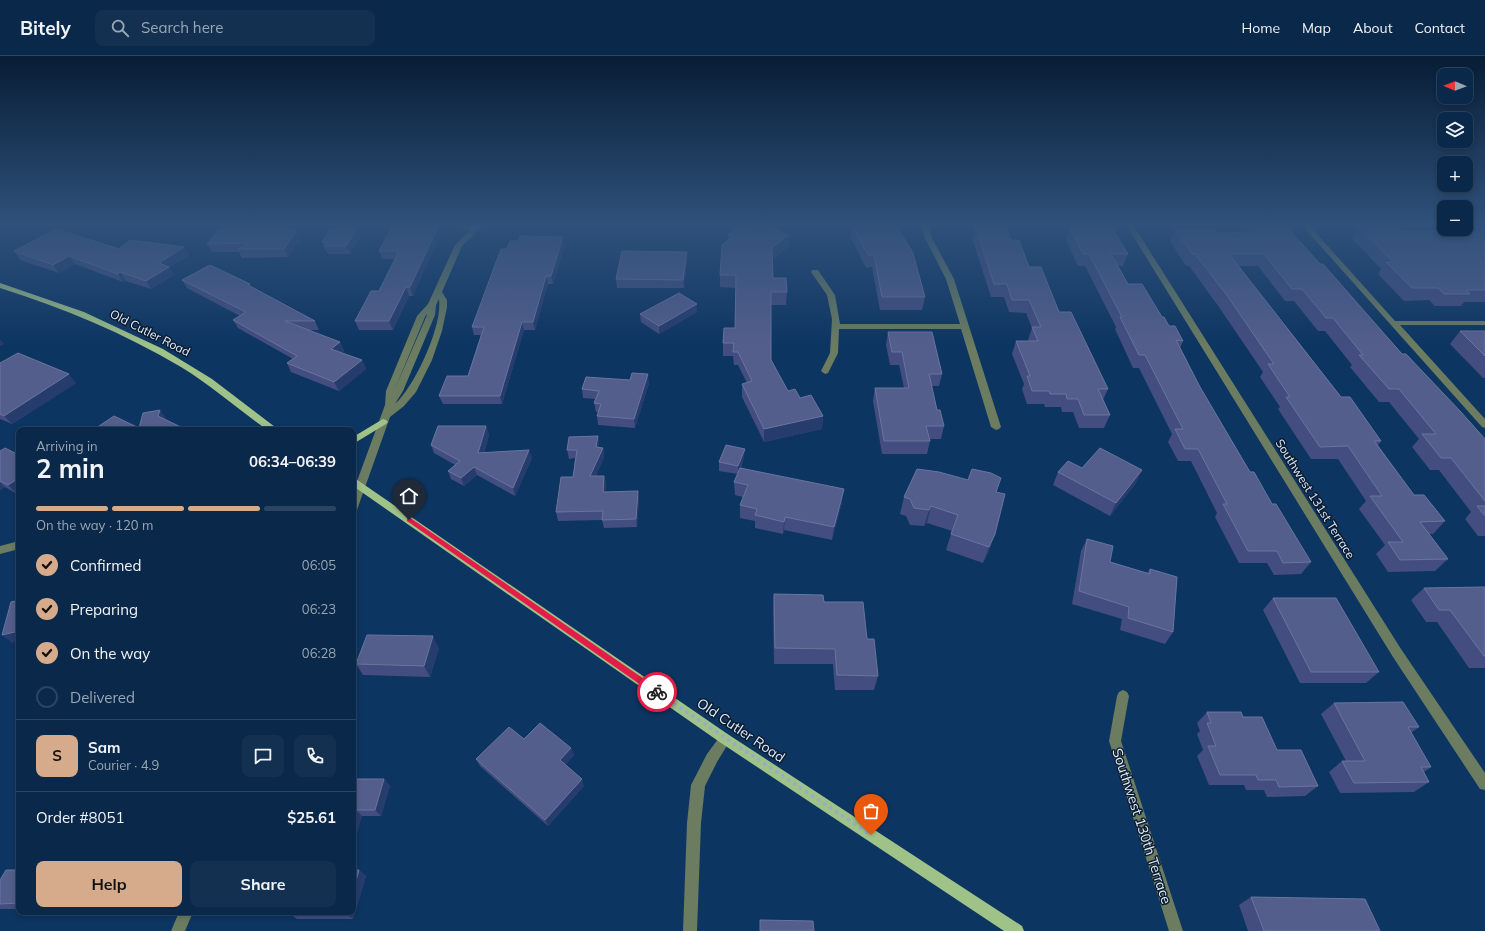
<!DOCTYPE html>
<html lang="en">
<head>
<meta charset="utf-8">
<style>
	:root { --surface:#0a2849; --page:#133050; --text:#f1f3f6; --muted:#99a6b4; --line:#2a4461; --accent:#d6ab8b }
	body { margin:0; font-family:Mulish,sans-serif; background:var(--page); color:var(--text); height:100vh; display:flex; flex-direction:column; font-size:15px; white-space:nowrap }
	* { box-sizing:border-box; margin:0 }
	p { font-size:13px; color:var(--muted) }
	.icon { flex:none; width:22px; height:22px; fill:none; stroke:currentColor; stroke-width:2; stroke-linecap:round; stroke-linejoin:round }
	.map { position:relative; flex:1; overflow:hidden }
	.side { position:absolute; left:16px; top:371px; width:340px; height:488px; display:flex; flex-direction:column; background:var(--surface); border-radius:8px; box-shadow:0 2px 6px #0003,0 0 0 1px var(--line) }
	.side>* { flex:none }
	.needle { width:26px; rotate:271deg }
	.tools { position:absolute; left:1437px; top:12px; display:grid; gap:8px }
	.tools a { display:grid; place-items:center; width:36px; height:36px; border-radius:8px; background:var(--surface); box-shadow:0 2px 6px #0003,0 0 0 1px var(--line); font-size:20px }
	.pin { position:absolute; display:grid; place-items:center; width:34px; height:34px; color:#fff; margin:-41px -17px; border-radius:50% 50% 50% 0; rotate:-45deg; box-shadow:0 0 4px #0007 }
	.pin .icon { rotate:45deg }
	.courier { position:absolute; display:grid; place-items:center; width:40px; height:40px; margin:-20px; border:3px solid #e11d48; border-radius:50%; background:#fff; color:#222; box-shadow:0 1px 5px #0007 }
	.overview em { font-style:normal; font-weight:700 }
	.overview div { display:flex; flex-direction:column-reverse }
	.overview { display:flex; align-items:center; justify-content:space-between; height:68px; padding:0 20px }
	h1 { font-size:26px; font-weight:700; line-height:30px }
	.bar { display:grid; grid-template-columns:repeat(4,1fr); gap:6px 4px; align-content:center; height:48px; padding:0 20px }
	.bar i { height:5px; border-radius:3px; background:var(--line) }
	.bar .current { background:var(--accent) }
	.bar p { grid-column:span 4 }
	.line { display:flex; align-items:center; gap:10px; padding:0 20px; border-top:1px solid var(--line) }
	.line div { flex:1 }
	.round { display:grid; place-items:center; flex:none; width:42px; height:42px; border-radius:8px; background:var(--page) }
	ol { padding:0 20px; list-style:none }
	li { display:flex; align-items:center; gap:12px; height:44px }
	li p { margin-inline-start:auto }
	li .icon { padding:4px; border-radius:50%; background:var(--accent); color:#111; stroke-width:4 }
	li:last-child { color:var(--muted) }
	li i { width:22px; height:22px; border:2px solid var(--line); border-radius:50% }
	.primary-button { display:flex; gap:8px; margin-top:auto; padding:8px 20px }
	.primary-button a { flex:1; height:46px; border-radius:8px; background:var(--accent); color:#111; font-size:16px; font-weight:700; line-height:46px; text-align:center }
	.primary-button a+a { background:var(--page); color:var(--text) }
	header { display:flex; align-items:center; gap:24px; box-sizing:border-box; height:56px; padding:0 20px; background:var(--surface); border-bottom:1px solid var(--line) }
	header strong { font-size:19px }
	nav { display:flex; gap:22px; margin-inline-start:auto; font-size:14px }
	.search { width:280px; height:36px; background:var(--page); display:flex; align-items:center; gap:10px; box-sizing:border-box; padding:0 14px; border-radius:8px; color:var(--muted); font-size:15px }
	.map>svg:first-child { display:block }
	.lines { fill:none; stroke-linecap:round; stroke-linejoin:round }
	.minor { fill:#6b7c60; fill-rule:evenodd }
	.major { fill:#9fc288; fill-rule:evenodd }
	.wall { fill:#434d7f }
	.shaded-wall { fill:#263c6d }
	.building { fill:#545e8c; stroke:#69759e }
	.route { fill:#e11d48 }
	.done { stroke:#96adc6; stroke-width:4; stroke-dasharray:0 7.2 }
	.labels { text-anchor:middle; stroke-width:3; stroke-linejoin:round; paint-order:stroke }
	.street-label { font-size:12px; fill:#dfedfd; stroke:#0d1d31 }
	.near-street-label { font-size:14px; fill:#dfedfd; stroke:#0d1d31 }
</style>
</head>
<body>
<header>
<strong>Bitely</strong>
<div class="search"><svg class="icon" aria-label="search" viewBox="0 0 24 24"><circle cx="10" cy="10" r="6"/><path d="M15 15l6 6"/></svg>Search here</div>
<nav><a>Home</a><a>Map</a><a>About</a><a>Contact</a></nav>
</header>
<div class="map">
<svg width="1485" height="875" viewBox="0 0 1485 875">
	<rect width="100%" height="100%" fill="#0d3561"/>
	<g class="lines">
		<!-- minor -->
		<path class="minor" d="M453,167h7l7,3 14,-3 3,2 -22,21 -20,46 5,8v7l-5,24 -10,29 -16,32 -12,14 -14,11 -32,90 -1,3 -4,1v-19l32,-87 1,-14 31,-75 11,-12 27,-59 16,-16 -13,-1zM439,243c4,26 -24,87 -44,105l8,-13 32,-76 1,-10zM427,258v1l-33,76 31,-74z
			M920,167h7l5,15 22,41 47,148 -2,2 -3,1 -5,-3 -30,-98h-122l-1,24 -10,20 -3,1 -4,-3 9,-18 2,-34 -5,-24 -16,-23 1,-2h6l17,25 5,29h120l-14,-45 -21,-41z
			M1125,167h7l269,426 84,124v17l-5,-1 -87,-132z
			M1300,167h7l88,98h90v4h-85l85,94v9l-3,-1z
			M19,485v8l-19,5v-8z
			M1123,634l4,2 2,4 -8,45 62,190h-14l-60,-190 8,-45 2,-4z
			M725,677l4,2 2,4 -14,23 -12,24 -4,37 -4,108h-14l4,-108 4,-38 16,-31 14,-19z
			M179,856h14l-8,19h-14z"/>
		<!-- major -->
		<path class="major" d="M0,227l84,29 79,37 49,30 67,51h-12c-29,-21 -55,-44 -86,-63 -57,-34 -118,-59 -181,-79z
			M383,363l3,1 2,2 -2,2 -33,20v-7z
			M353,421l376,258 293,191 2,5h-20l-283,-188 -368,-257z"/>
	</g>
	<!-- wall -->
	<path class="wall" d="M852,170l73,71 -3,13h-42l-8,-43 -6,1 -15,-30z
		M975,170l36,14 48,72 49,77 -5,11 7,15 -6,13h-25l-6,-16h-11l-1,-5h-16l-1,-3h-17l-5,-15 2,-5 -12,-30 4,-13h13l-1,-1 4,-12 -6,-15 -17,-1 -5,-15h-13l-19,-59z
		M1249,170l71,38 82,90 83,85v97h-7l-13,-17 6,-7 -32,-42h-9l-18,-23 7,-8 -30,-37h-10l-29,-35 2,-2 -27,-34h-7l-24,-30h-9l-27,-35h-19l102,131 40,44 -3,4 36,50 31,26 -12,13h-4l19,25 -13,12 -47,1 -12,-18 9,-9 -26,-36 7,-8 -28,-42h-27l-33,-50 2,-2 -20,-30 3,-5 -44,-65 -30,-41h-3l-16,-25 5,-12 43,4 28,-1z
		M1359,170l43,5h37l1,-1h9l1,-1h16l19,-2v75h-21l-3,4h-26l-6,-6 -25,1 -26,-27 3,-5 -29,-31z
		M438,171l2,8 -27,61h-4l-16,34h-34l-4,-9 24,-30 16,-32h-13l-3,-8z
		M1070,172l58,26 -5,12h-5l10,18 34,33 7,9 14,15 -3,7 20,39 50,85 61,90 -10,12 -27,1 -7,-12h-28l-24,-46 2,-4 -26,-52h-13l-10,-19 4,-8 -33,-66h-6l-18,-39 1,-2 -31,-61h-7l-12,-26z
		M357,173l3,8 -10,17h-22l-2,-4h-1l-3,-8z
		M292,174l9,9 -13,18 -46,1 -3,-6h-27l-5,-8z
		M728,179l61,12 -17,13 1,18 14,14 -1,13h-15v55l17,31 12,7 23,18 -1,13 -58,13 -22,-45v-13l5,-1 -9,-18h-4l-1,-9h-10v-13l12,-15 1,-40 -16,-1v-12l8,-35z
		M518,185l47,4 -12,39h-5l-13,46h-11l-22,74h-59l-4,-8 29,-20 13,-41h-7l-2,-8 35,-78z
		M119,193l70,6 -20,13 5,7 -23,14 -25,-8 -3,1 -48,-18 -16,9 -39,-13 -6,-9z
		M687,204l-3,28h-67l-1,-9z
		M182,224l70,7 63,34 4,9h-11l32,12 4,9 -2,2 20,7 4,9 -27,22 -48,-19 -4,-9 6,-4 -55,-31 -5,-8 7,-4 -53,-28z
		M697,256l-38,22 -18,-12 -1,-8z
		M1460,275h25v47h-2l-33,-34z
		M888,276l54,42 -3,12h-8l6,24 7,16 -3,13h-12l1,2 -3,13h-45l-9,-53 2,-13h29l-5,-23h-9l-4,-20z
		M0,307l76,20 -64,41 -12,-5z
		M630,324l19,3 -14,45 -37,-3 -1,-9 1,-4h-2l-2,-9 2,-4 -13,-1 -1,-9z
		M486,370l3,9 -5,18 48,5 -17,38 -38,-21 -13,11 -13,-7 -3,-8 7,-6 -21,-12 -3,-8z
		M599,389v3h4l1,9 -8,19h8l2,9 -1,7 34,7 -2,28 -33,1 -2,-8 -44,1 -2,-9 17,-35 2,-19 -6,1 -2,-9z
		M0,395l19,4v37l-2,2 -12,-7 -5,3z
		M744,401l-3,11 101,34 -10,38 -48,-10 -1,4 -28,-6v-7l-15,-3v-13l3,-8 -8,-2 -1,-13 4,-8 -19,-3v-9z
		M1082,412l54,15 -26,33 -57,-31 5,-13z
		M996,436l-7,59 -6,12 -37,-13 6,-19 -25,-8 -3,3 -14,-1 -4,-9 -6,-2 4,-17z
		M1087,483l23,23 37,11 3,-4 23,63 -8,12 -45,-14 2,-11 -50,-15 9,-53z
		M1485,531v81h-16l-32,-46h-11l-15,-22 13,-12z
		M774,538l50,8 43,37 11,37 -4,14h-39l-2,-26h-59l-1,-54z
		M1273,542l106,74 -13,11h-66l-37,-73z
		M439,592l-9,29 -67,-2 -7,-11z
		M1334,647l85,24 -8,6 20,34 -7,5 5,10 -15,10 -74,1 -11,-21 13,-11h4l-25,-47z
		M1207,656l36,5 34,33 41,36 -13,10 -38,1 -3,-7h-18l-2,-5h-35l-12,-29 6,-6 -6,-16 3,-3 -3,-8z
		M524,683l47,9 3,7 -9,10 19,21 -36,40 -68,-60 -4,-7z
		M353,723h31l6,7 -9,30h-19l-9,29z
		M19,814v39h-19v-29z
		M359,814l7,6 -13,43h-56l-8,-6z
		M1251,841l129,34h-132l-9,-26z"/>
	<!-- shaded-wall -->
	<path class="shaded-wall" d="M438,171l2,8 -27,61 -3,-9z
		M291,172l3,6 3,-4 4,9 -13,18 -4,-8 6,-19z
		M357,173l3,8 -10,17 -4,-8z
		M789,179v12l-17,13v-12z
		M563,181l2,8 -12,39 -2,-8z
		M184,191l5,8 -20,13 5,7 -23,14 -5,-8 13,-18z
		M687,196v8l-3,28 -1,-8z
		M69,200l6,8 -16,9 -6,-8z
		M120,216l6,9 -3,1 -5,-8z
		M546,220l2,8 -13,46 -2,-8z
		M406,231l3,9 -16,34 -4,-9z
		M697,248v8l-38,22v-8z
		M522,266l2,8 -22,74 -2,-8z
		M0,283l4,5 -4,2z
		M340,286l4,9 -9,6 -4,-8z
		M362,304l4,9 -27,22 -5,-9z
		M69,318l7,9 -64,41 -8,-8z
		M648,318l1,9 -14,45 -1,-9z
		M160,354l6,8 -2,7 -6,-9z
		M823,360l-1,13 -58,13v-13z
		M486,370l3,9 -8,27 -3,-9z
		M598,380l1,9 -1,11 -2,-9z
		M603,392l1,9 -12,28 -2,-9z
		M745,393l-1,8 -6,17v-8z
		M529,394l3,8 -17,38 -2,-8z
		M474,411l3,8 -13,11 -3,-8z
		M1142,414l-6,13 -26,33 6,-13z
		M604,420l2,9 -2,15 -1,-8z
		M19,422v14l-2,2 -9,-9z
		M0,426l5,5 -5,3z
		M844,433l-2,13 -10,38 2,-13z
		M638,435l1,8 -2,28 -1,-8z
		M931,450l-4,17 -3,3 5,-16z
		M785,461l-1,13 -1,4 1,-12z
		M995,478l-6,17 -6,12 6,-16z
		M19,575v10l-7,2 -10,-8z
		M433,580l6,12 -9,29 -6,-11z
		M571,692l3,7 -11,12 -3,-7z
		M384,723l6,7 -9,30 -6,-6z
		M582,723l2,7 -36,40 -3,-6z
		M356,754l6,6 -9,29v-26z
		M359,814l7,6 -13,43 -7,-5 1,-2h6v-20z"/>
	<!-- building -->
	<path class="building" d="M754,167h5l30,12 -17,13 1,30h13l1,14h-16v68l17,31 7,-2 5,9 11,-3 12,21 -59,13 -22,-45 10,-3 -14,-29h-5l1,-9h-11l1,-15h11l1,-53h-16l2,-30 10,-8 -4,-2 15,-11 6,3z
		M876,167h19l18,30 12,44h-43l-8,-42h-6l-16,-29z
		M975,170h31l5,14h8l10,27h12l18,45h12l37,77h-10l12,26h-26l-6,-16h-11l-1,-5h-16l-1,-3h-17l-5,-15h3l-14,-35h22l-6,-14h9l-12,-27h-17l-5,-16h-13z
		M1249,170h37l34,38h3l79,90h4l55,58 24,27v62l-34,-43h-10l-19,-24h14l-37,-45h-10l-30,-34h4l-30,-37h-7l-24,-29h-10l-28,-35h-35l112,143h9l31,44h-7l40,54h10l21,26 -25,1 28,37 -48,1 -12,-18h15l-33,-46h12l-34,-50 -28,1 -34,-50h4l-22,-33h6l-48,-70 -31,-40h-3l-17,-25 41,1 2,3 36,-1z
		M1359,170h38l5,5h39l-1,-1h14l-1,-1h13v-2h19v63h-19l4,4h-26l-6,-6h-26l-26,-26h7z
		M392,171h46l-28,60h-4l-17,34h-34l16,-30h8l20,-40h-20z
		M291,172l-1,2h7l-13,19h-46l11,-6 -42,1 12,-15z
		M1070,172h42l16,26h-17l17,30h14l20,33h2l5,9h6l8,15 -7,-1 24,47 50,85h4l18,32h4l35,58 -28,1 -6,-12h-29l-25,-47h4l-29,-55h-13l-10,-20h8l-38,-74h-6l-19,-38h2l-33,-63h-6z
		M56,173l63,20 11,-9 54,7 -25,16 10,4 -23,14 -26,-9 -2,2 -49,-18 -16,9 -39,-14z
		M330,173h27l-11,17h-21l2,-4h-5z
		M520,180l43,1 -12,39h-5l-13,46h-11l-22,74h-61l8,-20h21l16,-49h-12l29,-78h6l3,-8h8z
		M622,195l65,1 -4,28 -67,-1z
		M210,209l40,19 -2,1 67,36h-30l55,21 -9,7 31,11 -28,22 -47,-19 10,-7 -64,-36 13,-8 -64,-32z
		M679,237l18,11 -38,22 -19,-12z
		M1460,275h25v25z
		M888,276h44l10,42h-13l8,36h3l4,16h-18l4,15h-46l-9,-53h34l-7,-36h-10z
		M18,297l51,21 -65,42 -4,-2v-51z
		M632,317l16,1 -14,45 -37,-3 4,-12 -7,-1 5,-12 -17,-2 4,-12 44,3z
		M160,354l-2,6 29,14h-94l21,-14 25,12 4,-15z
		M438,370h48l-8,27 51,-3 -16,38 -39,-21 -13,11 -13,-7 12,-10 -29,-16z
		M598,380l-2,11 7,1 -13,28h14l-1,16 35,-1 -2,28 -34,1 1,-9 -47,1 5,-35h12l4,-27h-10l2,-13z
		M726,389l19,4 -7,17 -19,-4z
		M5,392l14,7v23l-11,7 -8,-4v-30z
		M1100,392l42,22 -26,33 -58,-31 10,-11 14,7z
		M740,412l104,21 -10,38 -49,-10 -1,5 -29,-7 2,-6 -17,-4 8,-20 -14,-3z
		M917,413l22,3 29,8 4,-11 19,4 10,5 -5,14 9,2 -10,40 -6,13 -38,-13 7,-19 -27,-9 -2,4 -15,-2 -4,-9 -6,-2z
		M1477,450h8v10z
		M1087,483l26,7 -3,16 40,12v-5l27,8 -4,55 -45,-14 1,-11 -50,-16z
		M1485,531v69h-1l-34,-46h-11l-15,-22z
		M774,538l49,1 1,7h39l4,37h7l4,37 -41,-1 -2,-26 -60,-1z
		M1273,542h63l43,74h-68z
		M19,544v31l-17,4 9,-33z
		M367,579l66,1 -9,30 -68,-2z
		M1403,646l16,25h-11l23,40h-10l8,15 -75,1 -12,-22h23l-31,-58z
		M1207,656h34l2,5h19l15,33h24l17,36 -39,1 -3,-7h-18l-2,-5h-36l-12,-29h8l-9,-23h4z
		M540,667l31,25 -11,12 22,19 -37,41 -69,-61 33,-32 15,12z
		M353,723h31l-9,31h-19l-3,9z
		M6,814h13v33l-19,1v-24z
		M353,814h6l-6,22z
		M1251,841l114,2 15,32h-116z
		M290,856h57l-1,2 -57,-1z
		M760,864l53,1 1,10h-54z"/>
	<!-- sky -->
	<linearGradient id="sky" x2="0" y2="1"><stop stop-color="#071d35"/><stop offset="0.58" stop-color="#2f517b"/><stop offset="1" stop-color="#2f517b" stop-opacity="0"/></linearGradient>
	<rect width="1485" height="290" fill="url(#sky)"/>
	<!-- route -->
	<path class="route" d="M409,461l251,173v5h-5l-248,-174v-3z"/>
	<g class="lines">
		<!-- done -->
		<path class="done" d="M657,636l214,143"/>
	</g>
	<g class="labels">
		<!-- street labels -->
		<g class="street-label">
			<text transform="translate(150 277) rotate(27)" y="4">Old Cutler Road</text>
			<text transform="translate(1315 443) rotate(58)" y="4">Southwest 131st Terrace</text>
		</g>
		<!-- near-street labels -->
		<g class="near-street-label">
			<text transform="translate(741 674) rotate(34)" y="5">Old Cutler Road</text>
			<text transform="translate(1142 770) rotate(72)" y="5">Southwest 130th Terrace</text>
		</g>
	</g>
</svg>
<div class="tools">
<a><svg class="needle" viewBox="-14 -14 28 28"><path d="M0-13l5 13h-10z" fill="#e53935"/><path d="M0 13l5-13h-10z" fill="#99a6b4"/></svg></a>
<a><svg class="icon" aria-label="layers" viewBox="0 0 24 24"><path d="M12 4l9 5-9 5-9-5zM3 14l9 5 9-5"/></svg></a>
<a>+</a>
<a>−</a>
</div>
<div class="pin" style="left:871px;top:779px;background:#ea580c"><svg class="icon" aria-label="bag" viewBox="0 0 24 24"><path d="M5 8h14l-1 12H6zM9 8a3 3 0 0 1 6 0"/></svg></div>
<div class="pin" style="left:409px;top:464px;background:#1f2937"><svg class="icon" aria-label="home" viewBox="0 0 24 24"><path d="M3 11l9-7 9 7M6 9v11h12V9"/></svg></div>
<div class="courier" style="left:657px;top:636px"><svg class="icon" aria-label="bike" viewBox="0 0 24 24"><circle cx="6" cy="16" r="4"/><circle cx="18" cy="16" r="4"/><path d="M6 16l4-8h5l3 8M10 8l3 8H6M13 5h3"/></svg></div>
<section class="side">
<div class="overview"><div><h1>2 min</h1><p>Arriving in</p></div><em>06:34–06:39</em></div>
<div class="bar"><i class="current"></i><i class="current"></i><i class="current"></i><i></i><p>On the way · 120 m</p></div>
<ol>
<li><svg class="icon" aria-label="check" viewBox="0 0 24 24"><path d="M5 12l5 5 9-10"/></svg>Confirmed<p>06:05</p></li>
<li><svg class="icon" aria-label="check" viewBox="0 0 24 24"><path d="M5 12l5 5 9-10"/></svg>Preparing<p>06:23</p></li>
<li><svg class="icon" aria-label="check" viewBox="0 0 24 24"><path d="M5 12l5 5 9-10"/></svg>On the way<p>06:28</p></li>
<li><i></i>Delivered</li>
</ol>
<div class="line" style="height:72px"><b class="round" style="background:var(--accent);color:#111">S</b><div><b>Sam</b><p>Courier · 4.9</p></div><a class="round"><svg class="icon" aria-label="chat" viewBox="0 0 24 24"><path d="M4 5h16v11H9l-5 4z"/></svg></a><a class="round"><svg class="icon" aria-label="phone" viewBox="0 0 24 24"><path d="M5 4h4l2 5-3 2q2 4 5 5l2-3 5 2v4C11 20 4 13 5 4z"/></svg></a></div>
<div class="line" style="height:52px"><div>Order #8051</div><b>$25.61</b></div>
<div class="primary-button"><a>Help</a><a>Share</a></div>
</section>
</div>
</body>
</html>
